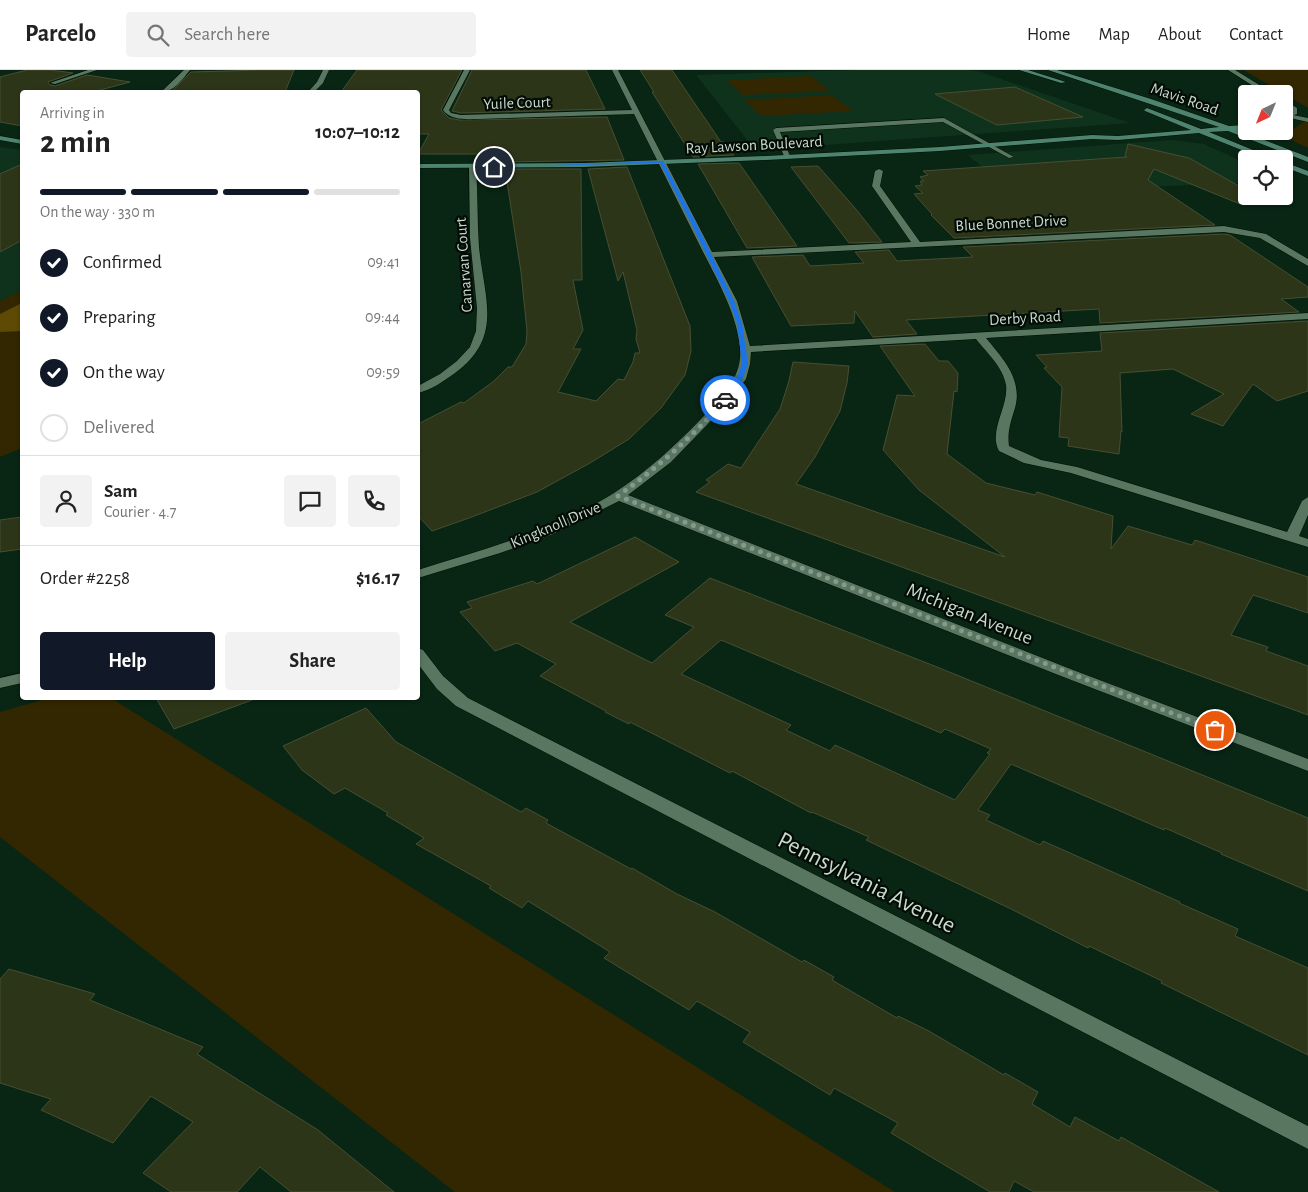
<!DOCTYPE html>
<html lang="en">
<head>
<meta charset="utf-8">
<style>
	:root { --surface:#fff; --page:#f2f2f2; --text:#222; --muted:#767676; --line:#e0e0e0; --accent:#111827 }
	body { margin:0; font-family:"Alegreya Sans",sans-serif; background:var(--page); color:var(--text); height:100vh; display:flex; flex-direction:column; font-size:19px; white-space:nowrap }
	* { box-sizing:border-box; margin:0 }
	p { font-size:16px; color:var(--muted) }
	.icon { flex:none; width:28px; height:28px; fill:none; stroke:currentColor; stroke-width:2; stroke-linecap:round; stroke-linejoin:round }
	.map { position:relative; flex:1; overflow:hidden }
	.panel { position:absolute; left:20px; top:20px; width:400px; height:610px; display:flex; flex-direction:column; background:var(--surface); border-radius:5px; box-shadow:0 1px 4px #0004 }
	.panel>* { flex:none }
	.needle { width:32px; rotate:223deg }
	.buttons { position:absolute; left:1238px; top:15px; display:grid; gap:10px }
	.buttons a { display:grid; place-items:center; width:55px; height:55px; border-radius:5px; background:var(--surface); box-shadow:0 1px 4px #0004; font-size:25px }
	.pin { position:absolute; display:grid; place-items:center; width:42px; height:42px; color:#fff; margin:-21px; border:2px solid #fff; border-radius:50%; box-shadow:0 1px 5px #0007 }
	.courier { position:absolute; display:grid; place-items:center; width:50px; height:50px; margin:-25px; border:4px solid #1a73e8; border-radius:50%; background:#fff; color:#222; box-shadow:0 1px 6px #0007 }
	.summary em { font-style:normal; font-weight:700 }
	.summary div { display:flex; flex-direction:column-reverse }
	.summary { display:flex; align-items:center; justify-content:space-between; height:85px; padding:0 20px }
	h1 { font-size:32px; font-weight:700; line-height:38px }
	.bar { display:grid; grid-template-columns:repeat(4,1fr); gap:8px 5px; align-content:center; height:60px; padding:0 20px }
	.bar i { height:6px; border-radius:4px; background:var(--line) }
	.bar .selected { background:var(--accent) }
	.bar p { grid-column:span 4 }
	.line { display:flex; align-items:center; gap:12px; padding:0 20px; border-top:1px solid var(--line) }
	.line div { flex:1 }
	.round { display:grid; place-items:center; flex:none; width:52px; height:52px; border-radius:5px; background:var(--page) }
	ol { padding:0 20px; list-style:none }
	li { display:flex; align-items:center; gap:15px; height:55px }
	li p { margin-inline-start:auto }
	li .icon { padding:5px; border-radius:50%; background:var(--accent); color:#fff; stroke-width:4 }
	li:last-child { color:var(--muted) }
	li i { width:28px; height:28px; border:2px solid var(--line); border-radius:50% }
	.button { display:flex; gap:10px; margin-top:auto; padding:10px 20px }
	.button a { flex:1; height:58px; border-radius:5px; background:var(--accent); color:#fff; font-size:20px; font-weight:700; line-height:58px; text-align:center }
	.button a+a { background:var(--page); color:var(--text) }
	header { display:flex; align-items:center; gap:30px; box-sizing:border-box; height:70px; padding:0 25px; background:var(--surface); border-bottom:1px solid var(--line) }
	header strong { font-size:24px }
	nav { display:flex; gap:28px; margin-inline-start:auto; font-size:18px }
	.search { width:350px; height:45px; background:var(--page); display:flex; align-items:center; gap:12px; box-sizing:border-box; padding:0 18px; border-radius:5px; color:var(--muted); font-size:19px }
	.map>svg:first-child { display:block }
	.built { fill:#0f321d }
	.green { fill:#332701 }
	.forest { fill:#5e4a05 }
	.building { fill:#2d3519; stroke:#464f32; fill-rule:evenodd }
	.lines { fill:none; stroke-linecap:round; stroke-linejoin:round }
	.lane-casing { stroke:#000e02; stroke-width:1 }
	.street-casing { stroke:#000e02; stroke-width:1 }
	.secondary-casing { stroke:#000e02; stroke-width:1 }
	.lane { fill:#597661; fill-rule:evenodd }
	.street { fill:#597661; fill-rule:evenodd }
	.secondary { fill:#4e8370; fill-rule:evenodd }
	.route { fill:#1a73e8 }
	.done { stroke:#869a8c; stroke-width:5; stroke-dasharray:0 9 }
	.labels { text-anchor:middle; stroke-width:4.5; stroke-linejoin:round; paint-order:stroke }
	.far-street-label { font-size:16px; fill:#c9d9cd; stroke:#030b05 }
	.street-label { font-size:20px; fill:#c9d9cd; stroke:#030b05 }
	.near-street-label { font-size:24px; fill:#c9d9cd; stroke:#030b05 }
</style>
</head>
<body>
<header>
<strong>Parcelo</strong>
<div class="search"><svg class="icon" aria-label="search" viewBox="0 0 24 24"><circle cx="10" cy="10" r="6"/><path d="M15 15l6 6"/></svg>Search here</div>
<nav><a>Home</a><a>Map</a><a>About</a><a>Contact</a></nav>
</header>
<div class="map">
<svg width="1308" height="1122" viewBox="0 0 1308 1122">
	<rect width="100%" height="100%" fill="#092514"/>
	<!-- built -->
	<path class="built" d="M854,0h116l11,2 149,51 -375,27 -59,-75z
		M1172,70l32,4 42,19v20l-234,9 -44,-37z
		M0,77l22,3v140l-22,11z"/>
	<!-- green -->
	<path class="green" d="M1244,0h64v38z
		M811,6l19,15 -87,4 -16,-15z
		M832,25l21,16 -92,5 -17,-16z
		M1308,49v29l-25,-12z
		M22,220v158l-22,9v-156z
		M49,628h62l784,494h-440l-455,-355v-125z"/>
	<!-- forest -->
	<path class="forest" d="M22,233v28l-22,1v-18z"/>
	<!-- building -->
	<path class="building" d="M27,0h24l22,3 -25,9 2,3 5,1 32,-11 43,7 -37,10h-71v34l-22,-4v-45z
		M260,0h34l-9,22h-111l-1,-2 18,-18z
		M357,0h105l-21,40 8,8 10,2 148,-3 17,43 -120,2 -1,-8h-85l11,-20h-11v-42h-77z
		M472,0h114l19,39 -144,4 -9,-2z
		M640,0h32l49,72h3l10,13 -41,2 -41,-65h2z
		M1015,17l68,30 -86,8 -62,-31z
		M1128,74l61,14 57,32 -6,14 -86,-35 -6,11 67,45 -261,13 -23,-23 1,-1 -18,-20 9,-1 -8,-7 7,-1 -2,-4h4l-4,-4 8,-2 -5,-4 204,-14 -2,-1z
		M739,93l58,83 -50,2 -49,-84z
		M22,94v76l-22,12v-78z
		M818,96l37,42 27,34 -33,1 -58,-76z
		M627,97l63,159 1,25 -6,24 -24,33 -32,31 -39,24 -53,29 -68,26 -37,13 -14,-15v-92l43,-22 3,1 30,-22 14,-14h4l14,-23 1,-13 -6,-59 -16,-103h76l1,111h-9l10,50 -10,19h8l-23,43 38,9 22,-22 6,1 9,-18 2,-9h5l-4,-14 1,-9 -14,-58 -5,9 -30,-112z
		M1224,164l6,1 78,52v10l-27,2 18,13 -199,11 -1,-14 -193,11 11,14 -44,3 -18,-26 -1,12 -63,3 -39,-69 51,-2 7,11 54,-3 -9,-11 34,-2 8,11 76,-4 -10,-10z
		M1308,251v70l-31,10 -24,-17 -30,42 -32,-12 33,-20 -51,-25 -53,4 2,59 -1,-1 -2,23 -51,-8 1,-8 -10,-1 3,-50 -18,-19 3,-1 -11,-12 66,-4 -2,-18z
		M925,274l14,17h9l10,12 -1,19 -3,-1 -7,63 39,29 49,12 2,-3 76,24 -2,33 17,-23 64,19 3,-5 113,37v36l-55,-18 -22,40 37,12 -2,4 42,15v49l-612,-223 14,-10 -4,-2 22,-16 13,4 39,-59 9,-28 4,-19 56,4 -2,17 -7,28 -25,46 -19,27 209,73 -86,-67 -36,-40 14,-55 18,1 -35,-50z
		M22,447v32l-22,3v-32z
		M635,467l44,25 -109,60 82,41 42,-36 -29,-12 45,-37 227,89 371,151v73l-87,-37 1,-1 -57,-25 -1,2 -153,-66 -33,46 12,5 -4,5 54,25 3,-4 137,61 -1,1 59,26 -3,7 73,32v87l-147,-72 1,-2 -73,-35 -1,2 -77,-39 -145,-69 3,-3 -57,-25 -1,1 -79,-42 -2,2 -100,-51 -1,2 -24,-12 1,-1 -66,-35 16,-12 -39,-21 -22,8 -35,-39 12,-4 -5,-6 66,-21 4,3zM721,570l220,93 4,-4 46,20 -4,4 3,1 -35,46 -120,-55 -5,6 -44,-21 5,-5 -110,-51z
		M156,628h95l1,2 -78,29z
		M366,638l30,34 125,70 5,-4 22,12 -2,3 85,46 1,-1 45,26 38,18 87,50 2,-2 30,17 -2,3 65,38 1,-2 29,14 77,45 1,-2 33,19 -6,12 38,23 5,-10 44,24 2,-4 98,55h-185l-20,-11 -5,11h-19l-99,-59 7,-10 -64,-35 -4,7 -87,-53 7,-10 -53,-31 -8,9 -85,-52 6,-6 -35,-22 -47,-29 -6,7 -33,-20 2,-2 -75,-42 8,-6 -38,-23 2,-2 -43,-25 -11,6 -32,-24 -19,-24z
		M9,899l86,25 -5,6 113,47 -6,7 121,76 76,62h-103l-31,-25 -23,25h-66l-28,-19 50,-51 -42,-26 -38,47 -72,-33 10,-11 -51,-16v-104z"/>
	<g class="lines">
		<defs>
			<path id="lane" d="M1288,44l20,4v4l-22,-5z
				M944,48l70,39 -5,1 -66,-36 -163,10 10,24 -3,2 -3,-2 -11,-26 3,-2z"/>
			<path id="street" d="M88,0h9l-42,14 -5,-1z
				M184,0h6c-8,10 -16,22 -29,22z
				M323,0h6l-6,13 -9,9h-6l9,-10z
				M464,0h6l-21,40 2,3 10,2 171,-5 -20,-40h6l94,182 199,-10 -39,-56 3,-15 4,-2 4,2 -3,15 40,56 304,-16 42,8 42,25v7l-48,-28 -36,-6 -510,25 23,44 13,45 558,-33v6l-322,19c17,21 37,41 29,70 -4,13 -8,24 -6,38l32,14 36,7 210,65 15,-31 6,-4v18l-9,21 9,3v8l-237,-74 -47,-10 -25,-12c-11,-20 10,-45 7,-66 -3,-18 -19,-32 -30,-46l-225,13 -1,12 -4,15 -16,22 -59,61 -43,33 445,175 235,89v12l-247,-95 -442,-175 -68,34 -51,18 -82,25v-8c66,-21 136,-39 196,-77 33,-21 62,-48 89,-76 19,-21 40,-39 37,-70 -4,-36 -24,-69 -40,-101 -22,-44 -44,-88 -66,-132l-155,5c-12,0 -28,2 -36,-9z
				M1228,0h7l39,24h-8z
				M1284,30l13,8v6l-13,5v-4l8,-3v-2l-8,-5z
				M469,95l7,2c2,27 1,54 3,80 5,51 25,90 -24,126 -11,8 -24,17 -37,20v-7l22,-12 17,-13 13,-14 6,-16 1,-23 -7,-70z
				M418,578l5,2 20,26 25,22 840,428v23l-852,-443 -19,-17 -19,-25z
				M22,603v10l-22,5v-10z"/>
			<path id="secondary" d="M1019,0h9l38,12 -5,1z
				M1048,0h9l94,29 78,27 17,-1v4l-8,1 70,27v5l-80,-31 -19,1 66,27h-11l-65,-26 -81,7 -26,-1 -152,12 -174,9 -182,7 -166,1v-4l166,-1 182,-7 174,-9 152,-12 26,1 73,-6 -46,-19 -1,-1 3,-2 54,21 18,-2z
				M0,66l22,4v4l-22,-4z
				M1284,92l24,9v5l-24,-9z"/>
		</defs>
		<!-- lane casing -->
		<use href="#lane" class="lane-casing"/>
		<!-- street casing -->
		<use href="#street" class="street-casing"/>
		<!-- secondary casing -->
		<use href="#secondary" class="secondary-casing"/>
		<!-- lane -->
		<use href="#lane" class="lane"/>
		<!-- street -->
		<use href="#street" class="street"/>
		<!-- secondary -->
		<use href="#secondary" class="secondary"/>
	</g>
	<!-- route -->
	<path class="route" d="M663,91l33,62 38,78 8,22 6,41 -6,16 -15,21 -5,-1 14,-20 6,-16 -5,-41 -8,-22 -38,-78 -31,-60 -169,4z"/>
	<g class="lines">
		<!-- done -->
		<path class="done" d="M725,330c-33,37 -67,67 -107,96l597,234"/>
	</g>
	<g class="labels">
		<!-- far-street labels -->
		<g class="far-street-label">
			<text transform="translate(1185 28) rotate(19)" y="6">Mavis Road</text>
			<text transform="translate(517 32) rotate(-2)" y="6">Yuile Court</text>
			<text transform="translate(754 74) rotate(-3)" y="6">Ray Lawson Boulevard</text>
			<text transform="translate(1011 152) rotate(-3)" y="6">Blue Bonnet Drive</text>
			<text transform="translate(463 195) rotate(-94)" y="6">Canarvan Court</text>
			<text transform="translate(1025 247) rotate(-3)" y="6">Derby Road</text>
			<text transform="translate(555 454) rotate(-23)" y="6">Kingknoll Drive</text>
		</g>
		<!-- street labels -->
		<g class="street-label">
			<text transform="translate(970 543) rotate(22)" y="7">Michigan Avenue</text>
		</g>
		<!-- near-street labels -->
		<g class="near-street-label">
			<text transform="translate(867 812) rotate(27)" y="8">Pennsylvania Avenue</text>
		</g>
	</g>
</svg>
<div class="buttons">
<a><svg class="needle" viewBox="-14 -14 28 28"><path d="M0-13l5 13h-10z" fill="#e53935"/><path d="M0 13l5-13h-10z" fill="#767676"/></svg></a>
<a><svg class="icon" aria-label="locate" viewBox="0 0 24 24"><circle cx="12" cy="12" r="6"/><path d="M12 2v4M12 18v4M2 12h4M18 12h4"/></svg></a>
</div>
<div class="pin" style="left:1215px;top:660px;background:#ea580c"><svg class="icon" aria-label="bag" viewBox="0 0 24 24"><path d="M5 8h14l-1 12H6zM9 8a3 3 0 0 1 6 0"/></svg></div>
<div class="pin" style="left:494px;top:97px;background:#1f2937"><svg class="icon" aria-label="home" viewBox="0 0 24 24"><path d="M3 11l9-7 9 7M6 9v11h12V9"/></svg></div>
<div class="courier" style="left:725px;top:330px"><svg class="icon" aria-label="car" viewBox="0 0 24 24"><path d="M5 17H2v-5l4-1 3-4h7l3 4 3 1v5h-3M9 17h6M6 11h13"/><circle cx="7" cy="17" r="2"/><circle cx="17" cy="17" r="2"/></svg></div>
<section class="panel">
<div class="summary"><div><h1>2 min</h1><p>Arriving in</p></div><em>10:07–10:12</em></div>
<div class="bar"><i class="selected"></i><i class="selected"></i><i class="selected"></i><i></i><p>On the way · 330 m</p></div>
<ol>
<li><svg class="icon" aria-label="check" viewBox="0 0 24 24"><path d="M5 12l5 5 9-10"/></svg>Confirmed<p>09:41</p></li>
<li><svg class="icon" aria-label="check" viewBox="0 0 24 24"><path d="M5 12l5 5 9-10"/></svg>Preparing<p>09:44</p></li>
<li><svg class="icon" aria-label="check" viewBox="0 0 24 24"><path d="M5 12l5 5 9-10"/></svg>On the way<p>09:59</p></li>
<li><i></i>Delivered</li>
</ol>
<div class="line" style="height:90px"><a class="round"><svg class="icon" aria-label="person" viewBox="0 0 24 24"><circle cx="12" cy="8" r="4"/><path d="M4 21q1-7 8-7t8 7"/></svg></a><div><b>Sam</b><p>Courier · 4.7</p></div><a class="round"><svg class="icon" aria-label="chat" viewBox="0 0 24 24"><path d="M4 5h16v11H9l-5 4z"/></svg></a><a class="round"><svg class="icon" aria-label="phone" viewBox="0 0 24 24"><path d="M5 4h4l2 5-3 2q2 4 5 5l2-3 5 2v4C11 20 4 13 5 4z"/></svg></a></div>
<div class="line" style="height:65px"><div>Order #2258</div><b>$16.17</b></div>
<div class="button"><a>Help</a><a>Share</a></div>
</section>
</div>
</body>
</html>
